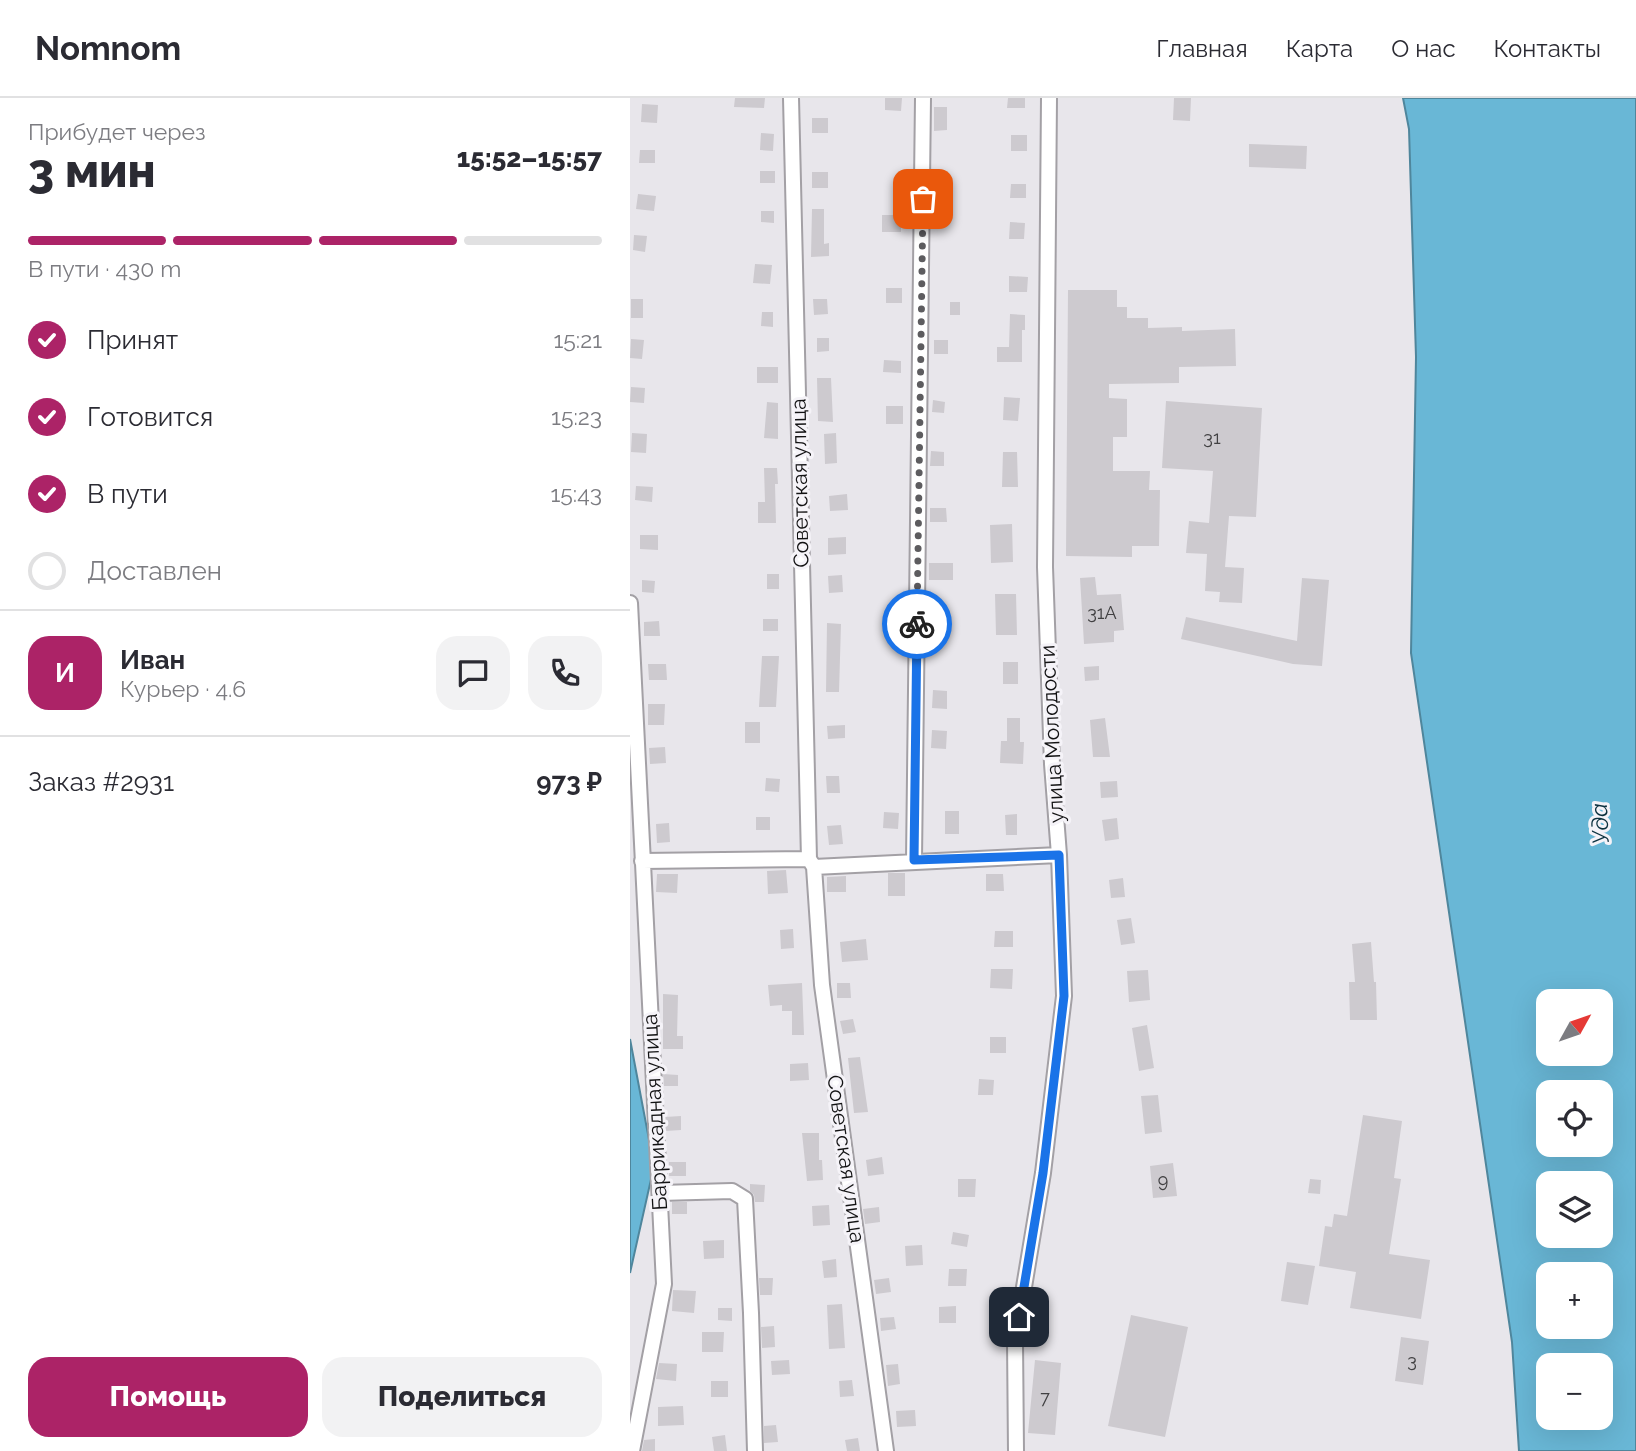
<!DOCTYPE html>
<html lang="ru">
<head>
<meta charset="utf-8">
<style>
	:root { --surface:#fff; --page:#f2f2f3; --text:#2b2b33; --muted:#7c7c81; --line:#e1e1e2; --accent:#ac2367 }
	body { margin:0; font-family:Raleway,sans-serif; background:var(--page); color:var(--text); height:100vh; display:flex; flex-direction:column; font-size:26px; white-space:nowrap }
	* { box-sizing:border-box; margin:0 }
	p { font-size:23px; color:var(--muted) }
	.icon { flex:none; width:38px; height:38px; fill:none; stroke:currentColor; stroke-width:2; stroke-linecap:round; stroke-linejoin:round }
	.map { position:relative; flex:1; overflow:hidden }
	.side { display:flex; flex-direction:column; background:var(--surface); width:630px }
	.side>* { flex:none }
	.needle { width:46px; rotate:50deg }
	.tools { position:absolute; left:906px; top:891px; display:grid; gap:14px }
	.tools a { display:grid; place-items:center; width:77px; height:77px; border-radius:14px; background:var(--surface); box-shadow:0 7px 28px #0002; font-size:35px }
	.pin { position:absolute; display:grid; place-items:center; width:60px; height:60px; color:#fff; margin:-30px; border-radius:14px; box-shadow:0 4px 10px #0006 }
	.courier { position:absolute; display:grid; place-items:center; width:70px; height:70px; margin:-35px; border:5px solid #1a73e8; border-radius:50%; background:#fff; color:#222; box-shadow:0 2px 9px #0007 }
	.summary em { font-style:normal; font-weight:800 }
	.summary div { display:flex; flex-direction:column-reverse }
	.summary { display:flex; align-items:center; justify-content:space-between; height:119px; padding:0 28px }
	h1 { font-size:46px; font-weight:800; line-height:52px }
	.bar { display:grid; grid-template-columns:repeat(4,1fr); gap:10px 7px; align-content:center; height:84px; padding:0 28px }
	.bar i { height:9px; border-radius:5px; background:var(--line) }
	.bar .selected { background:var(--accent) }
	.bar p { grid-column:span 4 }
	.line { display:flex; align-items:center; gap:18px; padding:0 28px; border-top:2px solid var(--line) }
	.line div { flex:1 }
	.round { display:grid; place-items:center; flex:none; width:74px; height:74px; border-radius:21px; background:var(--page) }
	ol { padding:0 28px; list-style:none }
	li { display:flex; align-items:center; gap:21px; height:77px }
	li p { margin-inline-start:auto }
	li .icon { padding:7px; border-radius:50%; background:var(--accent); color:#fff; stroke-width:4 }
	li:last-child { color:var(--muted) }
	li i { width:38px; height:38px; border:4px solid var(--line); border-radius:50% }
	.action { display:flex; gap:14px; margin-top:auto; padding:14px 28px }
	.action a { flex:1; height:80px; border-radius:21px; background:var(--accent); color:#fff; font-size:28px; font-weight:800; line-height:80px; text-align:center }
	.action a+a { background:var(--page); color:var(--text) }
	header { display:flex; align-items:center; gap:42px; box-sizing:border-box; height:98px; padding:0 35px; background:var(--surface); border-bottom:2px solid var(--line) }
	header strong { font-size:33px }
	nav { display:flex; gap:38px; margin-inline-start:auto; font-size:24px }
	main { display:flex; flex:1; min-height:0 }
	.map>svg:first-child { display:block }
	.water { fill:#69b7d6; stroke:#4f869c; stroke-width:2; fill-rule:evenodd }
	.building { fill:#cdcacf }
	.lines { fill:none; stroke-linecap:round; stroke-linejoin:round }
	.street-casing { stroke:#a3a0a5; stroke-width:18 }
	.street { stroke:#fff; stroke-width:14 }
	.done { stroke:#5d5c5f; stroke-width:7; stroke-dasharray:0 12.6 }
	.route { stroke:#1a73e8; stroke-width:9 }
	.labels { text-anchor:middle; stroke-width:6; stroke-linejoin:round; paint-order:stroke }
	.number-label { font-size:18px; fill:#414042 }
	.street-label { font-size:21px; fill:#121213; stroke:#f5f3f8 }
	.water-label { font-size:23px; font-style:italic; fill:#0c313f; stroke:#f5f3f8 }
</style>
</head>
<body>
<header>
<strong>Nomnom</strong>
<nav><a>Главная</a><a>Карта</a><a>О нас</a><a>Контакты</a></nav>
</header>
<main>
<section class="side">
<div class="summary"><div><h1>3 мин</h1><p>Прибудет через</p></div><em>15:52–15:57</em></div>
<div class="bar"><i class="selected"></i><i class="selected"></i><i class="selected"></i><i></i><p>В пути · 430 m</p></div>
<ol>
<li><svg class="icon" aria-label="check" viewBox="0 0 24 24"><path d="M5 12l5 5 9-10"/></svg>Принят<p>15:21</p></li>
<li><svg class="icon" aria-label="check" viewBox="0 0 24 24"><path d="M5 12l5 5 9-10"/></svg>Готовится<p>15:23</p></li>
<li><svg class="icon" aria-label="check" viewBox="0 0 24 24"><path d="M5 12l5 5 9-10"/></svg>В пути<p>15:43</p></li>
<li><i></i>Доставлен</li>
</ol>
<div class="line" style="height:126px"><b class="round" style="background:var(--accent);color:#fff">И</b><div><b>Иван</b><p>Курьер · 4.6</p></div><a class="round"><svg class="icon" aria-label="chat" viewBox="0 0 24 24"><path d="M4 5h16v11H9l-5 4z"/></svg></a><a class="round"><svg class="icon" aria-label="phone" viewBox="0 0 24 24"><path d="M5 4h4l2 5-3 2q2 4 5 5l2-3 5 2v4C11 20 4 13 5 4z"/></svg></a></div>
<div class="line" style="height:91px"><div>Заказ #2931</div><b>973 ₽</b></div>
<div class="action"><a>Помощь</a><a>Поделиться</a></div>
</section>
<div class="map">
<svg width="1006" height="1353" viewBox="0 0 1006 1353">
	<rect width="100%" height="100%" fill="#e8e6eb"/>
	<!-- water -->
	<path class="water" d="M773,0h233v1353h-117l-7,-109 -101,-689 5,-296 -7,-228zM919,903h52v53h-52zM919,994h52v52h-52zM919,1085h52v53h-52zM919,1176h52v52h-52zM919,1267h52v53h-52z
		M0,941l24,127 -24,107z"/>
	<!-- building -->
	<path class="building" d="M105,0h30l-1,10 -30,-1z
		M255,0h17l-1,13 -16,-1z
		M378,0h17v10h-18z
		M544,0h17l-1,23 -17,-1z
		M12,6l16,1 -1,18 -16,-1z
		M304,9h13v23l-13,1z
		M182,20h16v15h-16z
		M131,35l13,1 -1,17 -13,-1z
		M381,37h16v16h-16z
		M619,46l58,2 -1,23 -57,-2z
		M10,52h15v13h-16z
		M130,73h15v12h-15z
		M182,74h16v16h-16z
		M304,83h15l-1,23h-15z
		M381,86h15v14h-16z
		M8,96l18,2 -2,15 -18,-2z
		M182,111h12v35l5,-1v13l-18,1z
		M131,113h13v12l-13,-1z
		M252,117h19v17h-19z
		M380,124l15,1 -1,16h-15z
		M4,137l13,1 -2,16 -12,-2z
		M125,166l17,1 -2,19 -17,-1z
		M379,178l19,1 -1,15h-18z
		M256,190h16v15h-16z
		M438,192h49v17h10v11h21v10l34,-1v4l53,-2 1,37 -57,1v16l-70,1v14l18,1v38h-14v34h37l-1,19h11l-1,56h-27v11l-66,-1z
		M1,201h12v19h-12z
		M183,201h14l1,15 -14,1z
		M320,204h10v13h-10z
		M132,214h11v15l-12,-1z
		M380,216l15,1v15h-3v32h-25v-15h12z
		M187,240h12v13l-12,1z
		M1,241l13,1 -2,19 -12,-1z
		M304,242h14v14h-14z
		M254,262l17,1v12l-18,-1z
		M127,269h21v16h-21z
		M187,280h14l2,44 -15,-1z
		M1,289l14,1 -1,15 -14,-1z
		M374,299l16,1 -2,23 -15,-1z
		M303,302l12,2 -1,11 -12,-1z
		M536,303l96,7 -6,109 -27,-1 -4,51 19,1 -2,35 -23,-1 1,-10 -15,-1 2,-37 -21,-1 3,-32 20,2 4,-52 -51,-3z
		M137,304l11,1v36l-14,-1z
		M256,308h17v18h-17z
		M2,335l15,1 -1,19 -15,-1z
		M206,335l1,30 -12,1 -1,-30z
		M301,353l13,1v14h-14z
		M373,354h14l1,35h-16z
		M134,370h13l1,16h-3l1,39h-18v-21h7z
		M6,388l17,1 -1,15 -17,-2z
		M217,396l1,16 -18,1 -1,-15z
		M300,410h16l1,14h-17z
		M382,426l1,38 -22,1 -1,-38z
		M10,437h18v15l-18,-1z
		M216,439v17l-18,1v-17z
		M299,465h24v17h-24z
		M137,476h12v15h-12z
		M212,477l1,17 -14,1 -1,-17z
		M465,479l2,18 24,-1 3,36 -10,1v11l-30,2 -4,-66z
		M672,480l27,2 -7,86 -29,-2 -112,-25 5,-22 111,24z
		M12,482l13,1 -1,12 -12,-1z
		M365,496h21l1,41h-21z
		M305,520h12l-1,16h-12z
		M133,521h15v12h-15z
		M29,523l1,15h-16v-14z
		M197,525l14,1 -2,68h-13z
		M132,558h17l-3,51h-17z
		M373,564h15v22h-15z
		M18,566h18l1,16h-18z
		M469,568v14l-14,1 -1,-14z
		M303,592l14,1v18l-15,-1z
		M18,606h17l-1,21h-16z
		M377,620h13v24h4l-1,22 -23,-1 1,-22h6z
		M475,620l5,39h-17l-3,-37z
		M115,624h15v21h-15z
		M215,627v13l-17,1 -1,-13z
		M302,632l15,1 -1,18 -15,-1z
		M35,649l1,16 -16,1 -1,-16z
		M196,678h13l1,17h-13z
		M136,680l14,1 -1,13 -14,-1z
		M487,683l1,16 -17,1 -1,-16z
		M315,713h14v23h-14z
		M254,714l15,1 -1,16 -15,-1z
		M387,716v21h-11l-1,-20z
		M126,719h14v13h-14z
		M487,720l2,21 -14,2 -3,-21z
		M39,725l1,19 -13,1 -1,-19z
		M211,727l2,19 -14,1 -2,-19z
		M156,772l2,23 -20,1 -1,-23z
		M258,775h17v23h-17z
		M27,776h21l-1,19 -21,-1z
		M356,776h17l1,17h-18z
		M216,778v16h-19v-15z
		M493,780l2,19 -14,1 -2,-18z
		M501,820l4,25 -14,2 -4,-25z
		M163,831l1,19 -13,1 -1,-19z
		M365,833h18v16h-19z
		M236,841l2,21 -26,2 -2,-20z
		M741,844l3,40h2l1,38h-27l-1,-38h6l-3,-38z
		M361,871h22l-1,20 -22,-1z
		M518,872l2,30 -21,2 -2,-31z
		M172,885l2,52h-12v-24h-10v-6l-12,1 -2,-21z
		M207,885h13l1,15h-14z
		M33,896l15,1 -1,41h6v13h-20z
		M223,921l3,13 -13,2 -3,-13z
		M517,927l7,43 -15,3 -7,-43z
		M360,939h16v16h-16z
		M230,959l8,55 -14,1 -6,-55z
		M178,965l1,17 -19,1v-17z
		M33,976l15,1v11h-14z
		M349,981l15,1 -1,15h-15z
		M528,997l4,37 -17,2 -4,-38z
		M733,1017l39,6 -8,57 7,1 -12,75 41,6 -9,59 -71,-11 6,-36 -37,-6 6,-40 7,1 2,-13 13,2z
		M51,1018v14l-15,1 -1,-14z
		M172,1035h17v27h3l1,20 -16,1z
		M252,1059l2,17 -16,2 -2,-16z
		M39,1064h17v14h-17z
		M543,1065l4,33 -24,2 -3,-32z
		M328,1081h18l-1,18h-17z
		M680,1081l11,1 -1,14 -12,-1z
		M120,1086l15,1 -1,17h-9l-1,-7 -4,-4z
		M42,1104h15v12h-15z
		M199,1107l1,20 -17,1 -1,-20z
		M249,1109l1,15 -15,2 -2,-15z
		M323,1134l16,3 -2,12 -16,-3z
		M94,1142v18l-20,1 -1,-18z
		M292,1147l1,20 -17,1 -1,-20z
		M206,1161l1,18 -13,1 -2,-17z
		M657,1164l28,4 -7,39 -27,-4z
		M319,1171h18l-1,17h-18z
		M129,1180h14l-1,17h-12z
		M259,1180l2,14 -15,2 -2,-14z
		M43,1192l23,1 -2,22 -22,-2z
		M212,1206l3,44 -16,1 -2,-44z
		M326,1208v17h-17v-16z
		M88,1210h14v13l-14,-1z
		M501,1217l57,12 -23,110 -57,-11z
		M264,1219l2,12 -15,2 -1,-13z
		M144,1228l1,21 -13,1 -1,-21z
		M72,1234h22l-1,20h-21z
		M771,1239l28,4 -6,44 -28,-4z
		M159,1262l1,14 -18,1 -1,-14z
		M405,1262l26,3 -6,72 -27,-2z
		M29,1265l18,1 -1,17 -20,-2z
		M268,1266l2,20 -12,2 -2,-21z
		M222,1282l2,16 -14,1 -1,-16z
		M81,1283h17v16h-17z
		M53,1308l1,19 -26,1v-19z
		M285,1312l1,16 -19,1 -1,-16z
		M146,1327l2,17 -14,1v-17z
		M95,1337l2,16h-13l-2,-14z
		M228,1340l2,13h-13l-2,-11z
		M25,1341v12h-13l2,-11z"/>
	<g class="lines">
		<defs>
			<path id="street" d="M161,0l18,761 5,8 8,118 64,466
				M0,505l34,681 -32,167
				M284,762l9,-762
				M12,763l167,-2
				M184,769l245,-12
				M30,1095l72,-2 13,8 6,114 4,138
				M386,1353l-1,-110 28,-168 21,-177 -5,-141 -7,-91 -7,-197 4,-469"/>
		</defs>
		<!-- street casing -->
		<use href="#street" class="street-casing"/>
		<!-- street -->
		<use href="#street" class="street"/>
	</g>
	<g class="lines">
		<!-- done -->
		<path class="done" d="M287,526l6,-425"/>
		<!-- route -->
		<path class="route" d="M287,526l-3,236 145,-5 5,141 -21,177 -24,144"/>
	</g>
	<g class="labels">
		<!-- number labels -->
		<g class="number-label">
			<text x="582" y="346">31</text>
			<text x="472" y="521">31А</text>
			<text x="533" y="1089">9</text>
			<text x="782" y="1269">3</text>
			<text x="415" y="1306">7</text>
		</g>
		<!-- street labels -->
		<g class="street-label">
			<text transform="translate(170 385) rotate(-91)" y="7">Советская улица</text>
			<text transform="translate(422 636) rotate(-93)" y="7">улица Молодости</text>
			<text transform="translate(25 1014) rotate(-93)" y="7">Баррикадная улица</text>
			<text transform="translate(216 1061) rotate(82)" y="7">Советская улица</text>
		</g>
		<!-- water labels -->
		<g class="water-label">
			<text transform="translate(970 726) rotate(-93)" y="8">Уда</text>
		</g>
	</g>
</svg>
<div class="tools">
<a><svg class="needle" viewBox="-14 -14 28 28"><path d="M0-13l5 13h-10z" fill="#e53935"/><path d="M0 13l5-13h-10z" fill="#7c7c81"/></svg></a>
<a><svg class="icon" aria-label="locate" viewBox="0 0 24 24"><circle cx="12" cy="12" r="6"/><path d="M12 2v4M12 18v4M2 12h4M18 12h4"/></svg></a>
<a><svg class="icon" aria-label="layers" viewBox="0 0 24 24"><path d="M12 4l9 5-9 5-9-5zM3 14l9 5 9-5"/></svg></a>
<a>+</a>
<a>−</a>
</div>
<div class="pin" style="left:293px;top:101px;background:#ea580c"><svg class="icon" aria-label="bag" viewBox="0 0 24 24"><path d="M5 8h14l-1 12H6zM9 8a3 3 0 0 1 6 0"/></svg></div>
<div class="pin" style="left:389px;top:1219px;background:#1f2937"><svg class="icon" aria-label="home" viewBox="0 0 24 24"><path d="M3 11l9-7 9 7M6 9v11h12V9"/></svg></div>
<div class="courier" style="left:287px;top:526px"><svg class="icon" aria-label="bike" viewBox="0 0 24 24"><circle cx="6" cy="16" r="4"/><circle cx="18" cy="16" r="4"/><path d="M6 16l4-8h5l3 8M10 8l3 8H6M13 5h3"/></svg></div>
</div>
</main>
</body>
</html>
